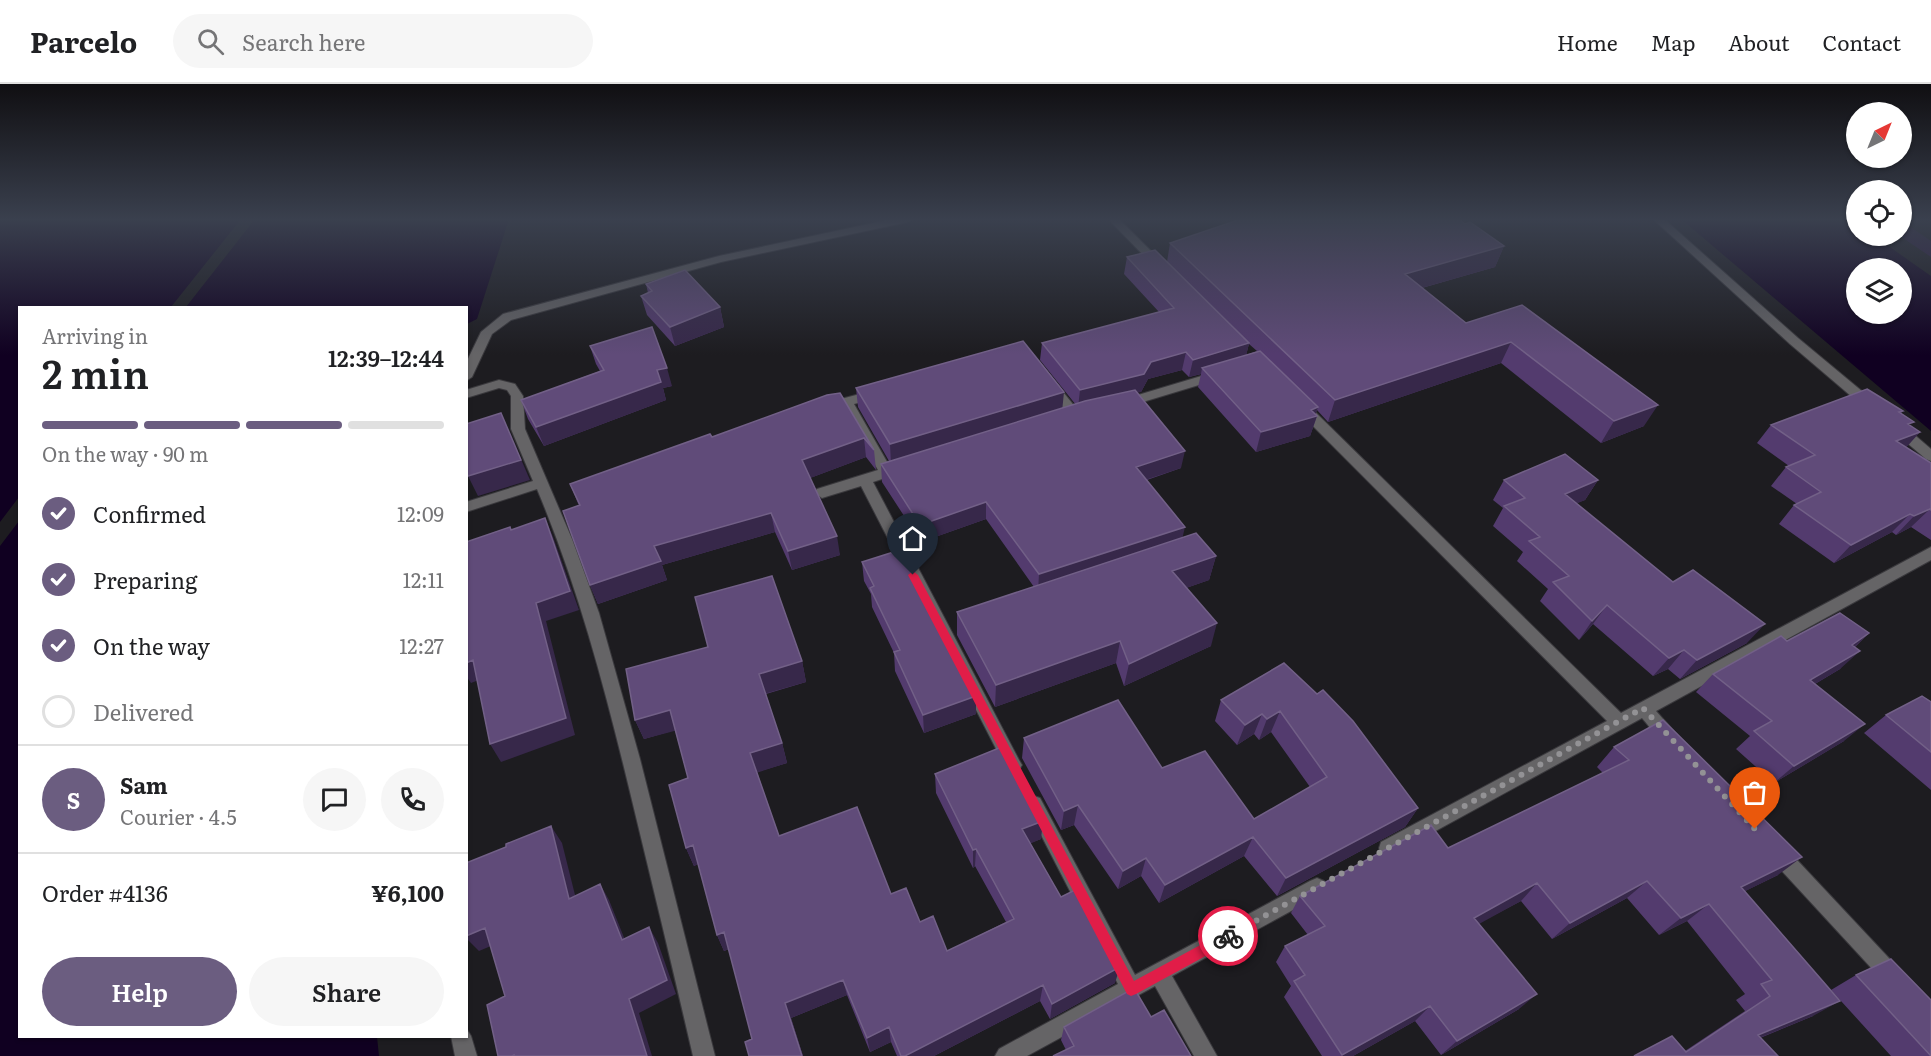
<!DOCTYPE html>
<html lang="en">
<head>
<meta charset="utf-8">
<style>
	:root { --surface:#fff; --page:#f6f6f6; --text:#202124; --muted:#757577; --line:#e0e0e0; --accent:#6b5d80 }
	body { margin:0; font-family:Literata,serif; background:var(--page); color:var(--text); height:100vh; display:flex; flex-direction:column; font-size:22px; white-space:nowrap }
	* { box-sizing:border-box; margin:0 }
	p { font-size:20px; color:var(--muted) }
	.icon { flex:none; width:33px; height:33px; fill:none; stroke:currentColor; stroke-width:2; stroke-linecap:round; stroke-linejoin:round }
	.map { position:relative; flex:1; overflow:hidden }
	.side { position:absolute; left:18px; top:222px; width:450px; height:732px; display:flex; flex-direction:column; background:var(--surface); border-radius:0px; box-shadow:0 2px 4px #0004 }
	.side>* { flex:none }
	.needle { width:39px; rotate:43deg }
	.tools { position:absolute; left:1846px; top:18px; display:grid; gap:12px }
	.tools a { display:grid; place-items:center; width:66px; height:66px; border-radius:50%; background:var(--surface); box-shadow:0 2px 4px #0004; font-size:30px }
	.pin { position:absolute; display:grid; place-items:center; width:51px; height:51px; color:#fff; margin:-62px -26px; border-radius:50% 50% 50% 0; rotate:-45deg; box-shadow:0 0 6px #0007 }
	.pin .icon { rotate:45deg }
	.courier { position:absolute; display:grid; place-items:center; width:60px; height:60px; margin:-30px; border:4px solid #e11d48; border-radius:50%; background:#fff; color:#222; box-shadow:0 2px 8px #0007 }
	.headline em { font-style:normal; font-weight:600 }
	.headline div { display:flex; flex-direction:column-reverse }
	.headline { display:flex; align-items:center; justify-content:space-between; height:102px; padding:0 24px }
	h1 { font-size:39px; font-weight:600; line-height:45px }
	.bar { display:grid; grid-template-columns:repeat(4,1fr); gap:9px 6px; align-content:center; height:72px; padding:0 24px }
	.bar i { height:8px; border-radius:4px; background:var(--line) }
	.bar .active { background:var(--accent) }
	.bar p { grid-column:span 4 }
	.line { display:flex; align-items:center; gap:15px; padding:0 24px; border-top:2px solid var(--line) }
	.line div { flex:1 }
	.round { display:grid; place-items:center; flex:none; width:63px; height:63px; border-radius:32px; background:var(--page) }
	ol { padding:0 24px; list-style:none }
	li { display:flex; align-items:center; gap:18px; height:66px }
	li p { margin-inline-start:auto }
	li .icon { padding:6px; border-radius:50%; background:var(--accent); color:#fff; stroke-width:4 }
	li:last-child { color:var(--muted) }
	li i { width:33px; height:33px; border:3px solid var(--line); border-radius:50% }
	.primary-button { display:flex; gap:12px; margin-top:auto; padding:12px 24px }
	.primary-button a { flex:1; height:69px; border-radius:36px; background:var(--accent); color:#fff; font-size:24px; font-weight:600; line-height:69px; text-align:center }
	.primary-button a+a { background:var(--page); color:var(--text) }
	header { display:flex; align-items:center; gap:36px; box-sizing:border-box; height:84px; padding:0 30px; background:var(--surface); border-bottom:2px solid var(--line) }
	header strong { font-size:28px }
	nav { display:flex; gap:33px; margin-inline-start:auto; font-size:21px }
	.search { width:420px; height:54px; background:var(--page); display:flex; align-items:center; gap:15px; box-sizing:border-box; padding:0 21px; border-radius:33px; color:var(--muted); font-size:22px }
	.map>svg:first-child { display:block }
	.green { fill:#301947 }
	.water { fill:#100021; fill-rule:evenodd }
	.pier { fill:#1d1c20 }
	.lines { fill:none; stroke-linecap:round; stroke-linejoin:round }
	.minor-casing { stroke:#3a393d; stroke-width:2 }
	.minor { fill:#656466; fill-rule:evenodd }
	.wall { fill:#533b6e; fill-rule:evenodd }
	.shaded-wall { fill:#37284a }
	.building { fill:#604b79; stroke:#726087; stroke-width:1.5 }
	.route { fill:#e11d48 }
	.done { stroke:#939295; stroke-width:6; stroke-dasharray:0 10.8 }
</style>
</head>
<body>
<header>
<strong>Parcelo</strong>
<div class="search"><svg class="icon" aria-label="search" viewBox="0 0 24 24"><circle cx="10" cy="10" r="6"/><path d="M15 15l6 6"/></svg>Search here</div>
<nav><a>Home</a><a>Map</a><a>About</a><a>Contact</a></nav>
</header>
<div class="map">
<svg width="1931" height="972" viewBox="0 0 1931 972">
	<rect width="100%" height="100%" fill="#1d1c20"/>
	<!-- green -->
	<path class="green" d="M1902,137l29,20v16l-31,-21h2z"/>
	<!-- water -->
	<path class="water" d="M0,135h509l-32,100 -10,5 -1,-16h-446v728l357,1 2,19h-379z
		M1681,135h171l5,4v13h17l57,40v155zM1857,184h45v46h-45z"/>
	<!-- pier -->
	<path class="pier" d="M241,135h14l-69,88h-15z
		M19,413v24l-19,25v-24z"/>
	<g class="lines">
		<defs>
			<path id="minor" d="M892,135h21l-5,3 -187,40 -210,58 -19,14 -20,43 -6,4v-18l15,-31 22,-18 216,-58z
				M1108,135h11l44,44v4h-8z
				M1653,135h11l134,119 77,64 1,3 -1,3h-10l-75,-64z
				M1218,287l4,1 2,3 -2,3 -99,30 -6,-4 1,-3z
				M499,296l16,4 8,12 2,33 47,110 27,74 41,146 75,297h-22c-18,-78 -37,-157 -56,-235 -27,-113 -55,-225 -100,-332l-71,23v-10l67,-21 -22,-52v-33l-4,-6 -8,-2 -33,10v-8z
				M1051,297l4,1 25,31 2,3 -2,3h-10l-23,-31 -2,-3 2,-3z
				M875,306l6,4 -1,3 -26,7 36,63 11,-4 7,5 -2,3 -33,11 146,278 3,5 -3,5 -6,3 -6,-3 -146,-284 -39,12 -7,-5 2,-4 61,-19 -36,-63 -15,4 -6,-4 1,-3z
				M1302,319l5,1 314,309 310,-166v13l-275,151 23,26 -3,5c-14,5 -25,-14 -34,-24l-254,139 -7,-3 -2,-6 2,-6 226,-121 -310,-311 -1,-3z
				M1898,340l5,1 28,24v12l-5,-2 -33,-28 -2,-3z
				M1034,712l6,2 95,177 175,-94 7,-3 7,3 2,6 -2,6 -152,83 45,80h-23l-39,-70 -128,70h-32l4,-7 119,-65 -93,-180 3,-6z
				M1776,758l7,3 118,126 3,7 -3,7 -7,3 -7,-3 -118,-128 -2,-6 2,-6z
				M466,944l5,8 6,20h-22l-4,-20h15z"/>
		</defs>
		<!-- minor casing -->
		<use href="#minor" class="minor-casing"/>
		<!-- minor -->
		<use href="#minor" class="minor"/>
	</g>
	<!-- wall -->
	<path class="wall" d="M1170,159l334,3 -9,21 -73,21 44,35 56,-18 122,121 -43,17 -100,-80 -173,59 -11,-12 -2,4 2,2 -7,20 -54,16 -58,-65 3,-13 -12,3 -7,-7 -34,9 -7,13h-4l44,76 -34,12 35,57 34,19 -7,24 -23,8 25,58 -87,40 -8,-23 -121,44 -38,-72v-23l77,-25 -48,-68 -65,23 -39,-60 -1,-18 8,-3 -31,-54 -2,-19 206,20 14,-3 -36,-45 2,-17 117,-31 -35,-38 3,-17 40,5zM1249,260l8,7 -11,4z
		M646,200l74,23 4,20 -49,19 -28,-31 -6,-19 7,-3z
		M590,262l82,40 -9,2 3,12 -122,46 -16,-27 -7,-19 79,-29 -4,-7z
		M840,309l34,57 2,20 -10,-13 -56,21 30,77 -48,15 -17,-38 -113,33 5,15 -69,24 -8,-19 -11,-79 -9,-22 142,-47z
		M1903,327l-2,2 9,13 10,6 -14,15 25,16v77l-20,-13 -15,8 -4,-3 -58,31 -55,-39 15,-19 3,-1 -26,-18 15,-19 3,-1 -32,-23 14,-18z
		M1504,396h94l-13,20 -9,3 171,140 -67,36 -12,-10 -15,7 -60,-52 -14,16 -39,-39 8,-12 -31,-28 6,-9 -30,-26 10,-18 -10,-8z
		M862,478l114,152 -52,19 -29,-62 -1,-18 -22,-46 -1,-13 -7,-13z
		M1869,549l-14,14 -15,22 -25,15 29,57 -70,42 -38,-34 14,-13 -54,-44 17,-18 74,-33z
		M802,577l4,21 -40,12 16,49 5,20 -30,9 22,64 112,58 56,57 59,-29 -31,-56 -2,2 -37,-75 -1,-19 106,65 -11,4 31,54 54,86 -65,36 -10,-18 -106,55h-37l-6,-14 -21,10 -23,-57 -56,23 12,38h-54l3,-17 -23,-90 -5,2 -7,-16 -19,-71 -4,2 -8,-18 2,-70 -13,-48 -31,9 -9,-19z
		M1284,579l134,145 -13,19 -128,69 -33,-40 -85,47 -18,-27 -23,13 -44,-64 -13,5 -39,-72 2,-20 138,30 92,51 56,-32 -39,-55 -12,8 -5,-6 -17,11 -22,-24 6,-21z
		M1931,618v88l-67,-57 22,-18z
		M1614,663l164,128 -33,16 68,125 -53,22 18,18h-144l51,-5 60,-40 -9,-11 9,-6 -58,-73 -28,14 -32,-37 -75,41 -31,-38 -42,22 40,86 -78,46 -26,-34 -62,35h-31l-38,-59 7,-11 -15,-24 9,-16 23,-11 -17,-22 9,-17 148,-48 155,-75 -6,-6z
		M1856,891l75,81h-40l-60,-66z
		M1151,933l-85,33 -5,-10 3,-13z"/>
	<!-- shaded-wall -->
	<path class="shaded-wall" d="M1504,162l-9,21 -98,28 8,-21z
		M720,223l4,20 -49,19 -5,-19z
		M1511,258l-10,21 -173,59 7,-22z
		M1249,259l-4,18 -43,7 -1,6 -12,3 4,-17z
		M1186,268l-4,18 -34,9 -7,13 -63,16 2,-18 71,-28z
		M667,284l5,18 -9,2 3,12 -122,46 -8,-19 121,-57z
		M1064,308l-2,20 -171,52 -1,-20z
		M1658,321l-14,21 -43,17 13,-22z
		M1318,323l-3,9h2l-7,20 -54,16 5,-20z
		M501,329l29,67 -52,16 -10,-20z
		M1920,348l-17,19 -7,-10z
		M864,354l2,19 -61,23 -3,-20z
		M1185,367l-4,17 -48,16 3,-17z
		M1598,396l-13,20 -32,14 12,-20z
		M986,418v17l-65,23 -1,-17z
		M1930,425l-19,18 -15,8 18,-19z
		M771,429l4,19 -113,33 5,15 -69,24 -8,-19 64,-39z
		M1910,430l-18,18 -58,31 17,-18z
		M545,434l8,19 26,73 -33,11 29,114 -74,27 -11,-18 46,-141z
		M1185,443l-4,17 -143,48 1,-18z
		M837,452l3,19 -48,15 -4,-19z
		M1216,472l-7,24 -43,15 6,-24z
		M1607,521l-14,19 -14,16 13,-19z
		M1217,539l-6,23 -87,40 5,-22z
		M1765,540l-18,19 -67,36 17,-19z
		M1869,549l-20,19 3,-7z
		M1120,557l-4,22 -121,44 1,-22z
		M1684,566l-16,19 -15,7 16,-18z
		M1860,567l-20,18 -49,29 19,-18z
		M473,576l11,18 -13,5 -5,-7v-13z
		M802,577l4,21 -42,12 -5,-20z
		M976,612v18l-52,19 -1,-18z
		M670,626l8,20 -34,9 -9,-19z
		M1280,627l-9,21 -12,8 8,-21z
		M1262,630l-8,20 -17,11 8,-20z
		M1865,640l-21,17 -70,42 20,-17z
		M782,659l5,20 -31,10 -6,-20z
		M1078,721l-4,20 -13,5 3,-19z
		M1418,724l-13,19 -128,69 9,-18z
		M1043,737l-2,18 -21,9 2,-19z
		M551,742l11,17 18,72 -11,-16z
		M1253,753l-9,19 -85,47 6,-18z
		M693,761l8,18 -7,3 -8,-18z
		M976,765l-1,17 -2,2v-18z
		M1802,773l-24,18 -59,29 22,-17z
		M1146,774l-5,18 -23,13 5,-18z
		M1647,797l-20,17 -75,41 18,-16z
		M1537,799l-16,18 -62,34 15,-17z
		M600,800l9,16 22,55 -9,-15z
		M1709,820l-22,17 -28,14 22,-17z
		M649,843l9,16 18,51 -37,19 13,43h-5l-18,-57z
		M485,844l13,15 -19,8 -13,-13v-2z
		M724,848l7,16 -7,3 -7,-16z
		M1120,883l-5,16 -65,36 2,-15z
		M843,896l4,15 -56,23 12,38h-1l-17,-53z
		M1043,901l-3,16 -106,55h-29z
		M1537,910l-18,15 -78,46 16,-14z
		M1840,917l-27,15 -81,33 26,-14z
		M1430,922l-15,15 -62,35h-12z
		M889,943l2,15 -21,10 -3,-14z"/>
	<!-- building -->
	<path class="building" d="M1241,135h218l6,5 5,-2 34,24 -99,28 61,49 56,-18 136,100 -44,16 -103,-79 -176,58 -165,-157z
		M1155,166l94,93 -56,17 -7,-8 -35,10 -7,12 -64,16 -38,-47 132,-35 -47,-51z
		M685,186l35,37 -50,20 -29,-31 11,-5 -6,-7z
		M652,243l15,41 -10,2 4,12 -125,45 -15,-27 83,-30 -14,-24z
		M1023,257l41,51 -174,52 -34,-56z
		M1260,267l58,56 -7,3 6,6 -56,16 -59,-64z
		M1867,305l36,22 -4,1 15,10 -6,2 12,8 -24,9 35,22v47l-1,-1 -16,7 -4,-2 -59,31 -57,-40 27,-13 -35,-25 29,-12 -44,-30z
		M1135,306l50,61 -49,16 49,60 -146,47 -53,-72 -66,23 -39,-61 204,-63z
		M840,309l34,57 -10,-12 -62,22 35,76 -49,15 -17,-38 -117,33 7,15 -71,24 -27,-74 17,-6 -10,-21 140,-50 2,3 115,-42z
		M501,329l20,47 -53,16 -2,-5v-47z
		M1565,370l33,26 -33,14 108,88 20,-12 72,54 -68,36 -13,-10 -15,8 -62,-53 -15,16 -39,-39 16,-6 -40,-35 11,-4 -36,-31 21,-8 -21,-18z
		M545,434l25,73 -34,12 30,115 -76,26 -17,-84 -7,3v-121l44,-15 1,3z
		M1196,449l20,23 -44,15 45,52 -88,41 -9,-23 -124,44 -39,-73z
		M900,466l32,64 44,82 -53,19 -29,-63 6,-2 -30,-62 4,-2 -12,-24z
		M772,492l30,85 -43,13 23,69 -32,10 29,83 78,-29 34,87 15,-6 14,34 13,-6 14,35 67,-32 -38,-70 -3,1 -38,-76 69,-28 39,75 -21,8 39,68 16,-8 43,78 -68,37 -9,-19 -138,71h-4l-12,-29 -22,11 -24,-58 -58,23 17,53h-53l-4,-14 7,-3 -28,-107 -7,3 -24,-90 -7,3 -17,-63 19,-7 -18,-68 -35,10 -9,-51 82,-22 -13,-50z
		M1840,529l29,20 -17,12 8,6 -50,29 55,44 -71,42 -40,-35 18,-10 -59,-47 68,-38 6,5z
		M1284,579l33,31 6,-4 30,31 65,87 -132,70 -33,-41 -88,48 -19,-27 -23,13 -45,-66 -14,6 -40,-73 94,-38 44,68 43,-17 49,68 73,-42 -47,-66 -13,8 -5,-5 -17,11 -24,-25z
		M1922,612l9,6v50l-45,-37z
		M1663,636l139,137 -61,30 99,114 -82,34 20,21h-144l38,-20 14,16 84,-56 -9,-12 11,-4 -63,-76 -28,14 -34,-37 -77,42 -33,-40 -63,35 63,76 -80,47 -27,-35 -88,49 -48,-74 11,-6 -20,-29 40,-20 -25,-30 131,-71 17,23 181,-88 -15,-13z
		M551,742l18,73 31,-15 22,56 27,-13 18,53 -38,19 18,57h-133v-1l-2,1h-14l-11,-51 18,-9 -20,-68 -19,8v-73l40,-16v-3z
		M1891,875l40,41v56l-75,-81z
		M1134,904l17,29 13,-7 27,46h-138l21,-10 -10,-19z"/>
	<!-- sky -->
	<linearGradient id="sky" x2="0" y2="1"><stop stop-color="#100f12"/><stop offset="0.5" stop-color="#3a404e"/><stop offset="1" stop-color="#3a404e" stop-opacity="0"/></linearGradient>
	<rect width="1931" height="271" fill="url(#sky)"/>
	<!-- route -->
	<path class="route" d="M913,487l5,4 216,406 94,-51 5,2 2,4 -2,5 -97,53 -5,2 -4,-2 -219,-419z"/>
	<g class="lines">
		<!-- done -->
		<path class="done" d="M1228,852l415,-228 112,121"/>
	</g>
</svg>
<div class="tools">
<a><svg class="needle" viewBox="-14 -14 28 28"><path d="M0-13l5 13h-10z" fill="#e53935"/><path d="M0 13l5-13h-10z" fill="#757577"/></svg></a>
<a><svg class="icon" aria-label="locate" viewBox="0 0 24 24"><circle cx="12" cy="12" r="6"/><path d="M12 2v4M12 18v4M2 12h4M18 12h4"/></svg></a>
<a><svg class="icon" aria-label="layers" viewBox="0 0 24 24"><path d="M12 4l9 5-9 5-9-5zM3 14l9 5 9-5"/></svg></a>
</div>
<div class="pin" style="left:1755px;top:745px;background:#ea580c"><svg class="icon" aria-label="bag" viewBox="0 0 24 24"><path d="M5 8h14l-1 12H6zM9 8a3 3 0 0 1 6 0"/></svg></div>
<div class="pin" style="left:913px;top:491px;background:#1f2937"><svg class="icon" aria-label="home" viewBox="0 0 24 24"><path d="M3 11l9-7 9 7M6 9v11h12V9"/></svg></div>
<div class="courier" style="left:1228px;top:852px"><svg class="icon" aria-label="bike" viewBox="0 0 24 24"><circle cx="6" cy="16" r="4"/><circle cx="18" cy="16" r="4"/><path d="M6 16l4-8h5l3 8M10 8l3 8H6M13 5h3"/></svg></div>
<section class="side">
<div class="headline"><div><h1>2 min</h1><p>Arriving in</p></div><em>12:39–12:44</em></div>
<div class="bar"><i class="active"></i><i class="active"></i><i class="active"></i><i></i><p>On the way · 90 m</p></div>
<ol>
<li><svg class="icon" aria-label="check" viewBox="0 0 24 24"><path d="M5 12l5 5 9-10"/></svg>Confirmed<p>12:09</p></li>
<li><svg class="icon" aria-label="check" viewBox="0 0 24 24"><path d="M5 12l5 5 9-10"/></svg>Preparing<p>12:11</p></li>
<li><svg class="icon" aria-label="check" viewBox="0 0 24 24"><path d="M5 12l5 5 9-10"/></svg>On the way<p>12:27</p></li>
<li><i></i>Delivered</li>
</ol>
<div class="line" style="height:108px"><b class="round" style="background:var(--accent);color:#fff">S</b><div><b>Sam</b><p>Courier · 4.5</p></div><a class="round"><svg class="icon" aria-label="chat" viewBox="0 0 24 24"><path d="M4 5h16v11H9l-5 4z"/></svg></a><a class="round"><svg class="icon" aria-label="phone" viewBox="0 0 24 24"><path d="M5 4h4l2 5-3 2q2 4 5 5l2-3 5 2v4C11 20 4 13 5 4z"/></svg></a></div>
<div class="line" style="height:78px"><div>Order #4136</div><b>¥6,100</b></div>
<div class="primary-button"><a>Help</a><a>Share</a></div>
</section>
</div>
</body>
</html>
